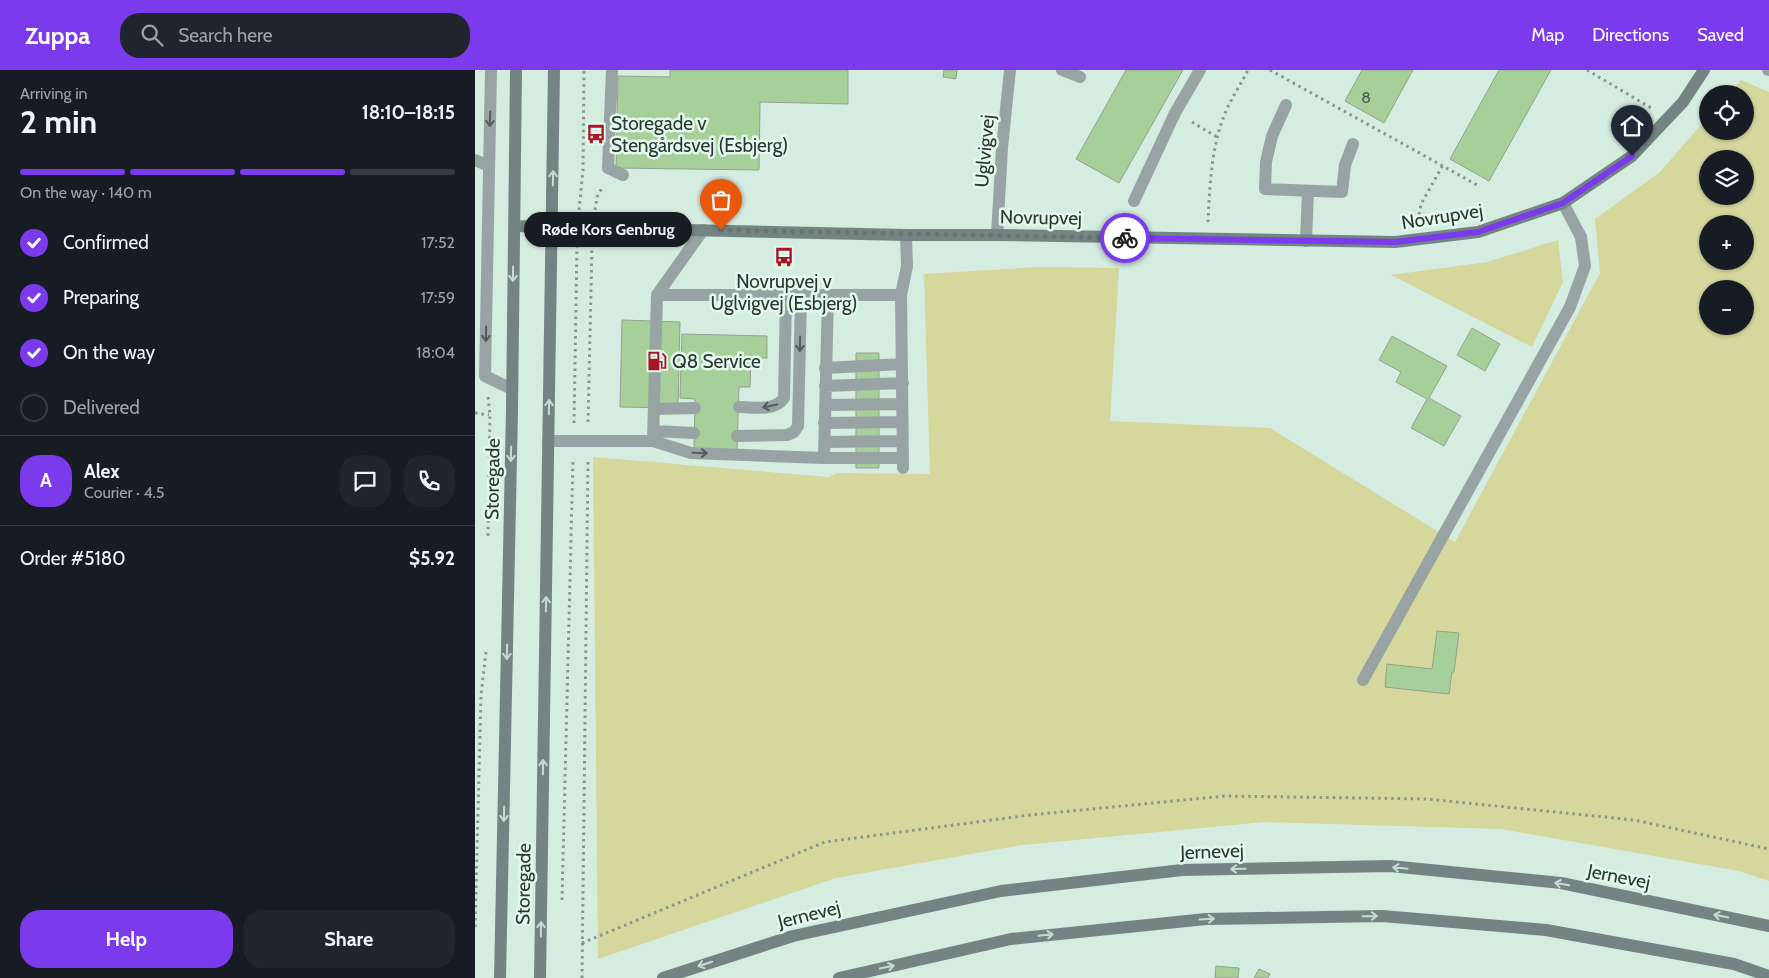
<!DOCTYPE html>
<html lang="en">
<head>
<meta charset="utf-8">
<style>
	:root { --surface:#171b24; --page:#20242c; --text:#f1f3f6; --muted:#9ea1a6; --line:#363941; --accent:#7c3aed }
	body { margin:0; font-family:Cabin,sans-serif; background:var(--page); color:var(--text); height:100vh; display:flex; flex-direction:column; font-size:19px; white-space:nowrap }
	* { box-sizing:border-box; margin:0 }
	p { font-size:16px; color:var(--muted) }
	.icon { flex:none; width:28px; height:28px; fill:none; stroke:currentColor; stroke-width:2; stroke-linecap:round; stroke-linejoin:round }
	.map { position:relative; flex:1; overflow:hidden }
	.drawer { display:flex; flex-direction:column; background:var(--surface); width:475px }
	.drawer>* { flex:none }
	.tools { position:absolute; left:1224px; top:15px; display:grid; gap:10px }
	.tools a { display:grid; place-items:center; width:55px; height:55px; border-radius:50%; background:var(--surface); box-shadow:0 1px 4px #0004; font-size:25px }
	.pin { position:absolute; display:grid; place-items:center; width:42px; height:42px; color:#fff; margin:-51px -21px; border-radius:50% 50% 50% 0; rotate:-45deg; box-shadow:0 0 5px #0007 }
	.pin .icon { rotate:45deg }
	.courier { position:absolute; display:grid; place-items:center; width:50px; height:50px; margin:-25px; border:4px solid #7c3aed; border-radius:50%; background:#fff; color:#222; box-shadow:0 1px 6px #0007 }
	.bubble { position:absolute; height:35px; border-radius:18px; background:var(--surface); box-shadow:0 1px 4px #0004; font-size:16px; font-weight:700; line-height:35px; text-align:center }
	.summary em { font-style:normal; font-weight:700 }
	.summary div { display:flex; flex-direction:column-reverse }
	.summary { display:flex; align-items:center; justify-content:space-between; height:85px; padding:0 20px }
	h1 { font-size:32px; font-weight:700; line-height:38px }
	.bar { display:grid; grid-template-columns:repeat(4,1fr); gap:8px 5px; align-content:center; height:60px; padding:0 20px }
	.bar i { height:6px; border-radius:4px; background:var(--line) }
	.bar .active { background:var(--accent) }
	.bar p { grid-column:span 4 }
	.line { display:flex; align-items:center; gap:12px; padding:0 20px; border-top:1px solid var(--line) }
	.line div { flex:1 }
	.round { display:grid; place-items:center; flex:none; width:52px; height:52px; border-radius:20px; background:var(--page) }
	ol { padding:0 20px; list-style:none }
	li { display:flex; align-items:center; gap:15px; height:55px }
	li p { margin-inline-start:auto }
	li .icon { padding:5px; border-radius:50%; background:var(--accent); color:#fff; stroke-width:4 }
	li:last-child { color:var(--muted) }
	li i { width:28px; height:28px; border:2px solid var(--line); border-radius:50% }
	.action { display:flex; gap:10px; margin-top:auto; padding:10px 20px }
	.action a { flex:1; height:58px; border-radius:20px; background:var(--accent); color:#fff; font-size:20px; font-weight:700; line-height:58px; text-align:center }
	.action a+a { background:var(--page); color:var(--text) }
	header { display:flex; align-items:center; gap:30px; box-sizing:border-box; height:70px; padding:0 25px; background:var(--accent); color:#fff }
	header strong { font-size:24px }
	nav { display:flex; gap:28px; margin-inline-start:auto; font-size:18px }
	.search { width:350px; height:45px; background:var(--page); display:flex; align-items:center; gap:12px; box-sizing:border-box; padding:0 18px; border-radius:20px; color:var(--muted); font-size:19px }
	main { display:flex; flex:1; min-height:0 }
	.map>svg:first-child { display:block }
	.green { fill:#d5d79d; fill-rule:evenodd }
	.building { fill:#a7cf9a; stroke:#94a190 }
	.lines { fill:none; stroke-linecap:round; stroke-linejoin:round }
	.path { stroke:#86978f; stroke-width:3; stroke-dasharray:2.5 4; stroke-linecap:butt }
	.lane { stroke:#98a4a3; stroke-width:12 }
	.street { stroke:#98a4a3; stroke-width:12 }
	.secondary { stroke:#738483; stroke-width:12 }
	.oneway { stroke:#525c5a }
	.oneway2 { stroke:#c6dcd3 }
	.done { stroke:#68766f; stroke-width:5; stroke-dasharray:0 9 }
	.route { stroke:#7c3aed; stroke-width:6 }
	.labels { text-anchor:middle; stroke-width:5; stroke-linejoin:round; paint-order:stroke }
	.number-label { font-size:16px; fill:#4c5c4c }
	.poi-label { font-size:19px; fill:#2d3632; stroke:#e2f9ee; text-anchor:start }
	.street-label { font-size:19px; fill:#2d3632; stroke:#e2f9ee }
</style>
</head>
<body>
<header>
<strong>Zuppa</strong>
<div class="search"><svg class="icon" aria-label="search" viewBox="0 0 24 24"><circle cx="10" cy="10" r="6"/><path d="M15 15l6 6"/></svg>Search here</div>
<nav><a>Map</a><a>Directions</a><a>Saved</a></nav>
</header>
<main>
<section class="drawer">
<div class="summary"><div><h1>2 min</h1><p>Arriving in</p></div><em>18:10–18:15</em></div>
<div class="bar"><i class="active"></i><i class="active"></i><i class="active"></i><i></i><p>On the way · 140 m</p></div>
<ol>
<li><svg class="icon" aria-label="check" viewBox="0 0 24 24"><path d="M5 12l5 5 9-10"/></svg>Confirmed<p>17:52</p></li>
<li><svg class="icon" aria-label="check" viewBox="0 0 24 24"><path d="M5 12l5 5 9-10"/></svg>Preparing<p>17:59</p></li>
<li><svg class="icon" aria-label="check" viewBox="0 0 24 24"><path d="M5 12l5 5 9-10"/></svg>On the way<p>18:04</p></li>
<li><i></i>Delivered</li>
</ol>
<div class="line" style="height:90px"><b class="round" style="background:var(--accent);color:#fff">A</b><div><b>Alex</b><p>Courier · 4.5</p></div><a class="round"><svg class="icon" aria-label="chat" viewBox="0 0 24 24"><path d="M4 5h16v11H9l-5 4z"/></svg></a><a class="round"><svg class="icon" aria-label="phone" viewBox="0 0 24 24"><path d="M5 4h4l2 5-3 2q2 4 5 5l2-3 5 2v4C11 20 4 13 5 4z"/></svg></a></div>
<div class="line" style="height:65px"><div>Order #5180</div><b>$5.92</b></div>
<div class="action"><a>Help</a><a>Share</a></div>
</section>
<div class="map">
<svg width="1294" height="908" viewBox="0 0 1294 908">
	<rect width="100%" height="100%" fill="#d5ece1"/>
	<!-- green -->
	<path class="green" d="M1266,10l28,12v789l-30,-10 -238,-42 -237,-7 -242,23 -186,33 -238,81 -5,-502 235,20 9,-4 93,1 -6,-200 114,-7 81,1 -9,153 160,7 185,114 145,-269 -5,-54 65,-47 47,-54v13h38v-37h-16zM1232,89h38v37h-38zM1232,154h38v37h-38zM1232,219h38v37h-38z
		M1083,170l5,42 -31,65 -141,-72 96,-13z"/>
	<!-- building -->
	<path class="building" d="M195,0h178v34l-88,-2 -1,68 -143,-2 2,-92 52,1z
		M469,0h13l-1,9 -13,-2z
		M651,0h57l-64,113 -43,-24z
		M887,0h51l-29,53 -39,-22z
		M1024,0h52l-62,111 -39,-22z
		M147,250l58,2 -2,86 -58,-1z
		M997,258l28,16 -15,27 -28,-16z
		M207,264l85,2v22h-16l-1,29h-11l-2,63 -43,-1 1,-50 -15,-1z
		M917,266l55,30 -18,32 32,18 -17,30 -33,-18 16,-29 -31,-17 5,-10 -22,-12z
		M381,283h23v115h-23z
		M962,561l22,2 -5,39h-2l-3,22 -64,-7 2,-23 45,5z
		M741,896l23,2 -1,10h-23z
		M784,899l11,5 -2,4h-14z"/>
	<g class="lines">
		<!-- path -->
		<path class="path" d="M795,0l207,115
			M1112,0l66,39
			M717,52l25,15
			M104,140l4,-40 1,-100
			M120,140l2,-13 6,-11
			M943,151l3,-17 22,-39
			M733,152c2,-38 3,-76 18,-111 6,-14 15,-27 22,-41
			M13,327l2,18 -2,121
			M0,343l14,2
			M113,352l4,-176
			M99,353l3,-177
			M87,830l11,-441
			M0,857l6,-232 5,-43
			M107,873l243,-101 205,-27 195,-19 202,3 207,21 135,29
			M107,908l6,-519"/>
		<!-- lane -->
		<path class="lane" d="M16,0l-6,306 27,13
			M137,0l-4,98 15,7
			M587,0l18,7
			M811,35l-14,31 -6,26 -1,27 77,3 3,-27 8,-21
			M0,90l14,6
			M659,131l41,-88 25,-43
			M831,171l2,-50
			M182,225h244l6,-29 -1,-31
			M426,225l2,173
			M350,298l77,-4
			M350,316l78,-3
			M350,335l77,-1
			M264,337c15,0 35,5 45,-9l2,-102
			M179,339l41,-1
			M349,353l78,-1
			M179,361l40,2
			M262,366l50,-1 7,-3 4,-6 3,-130
			M73,371h105l4,-146 46,-65
			M178,371l38,12 133,5h78
			M349,372l78,-1
			M349,388l4,-163"/>
		<!-- street -->
		<path class="street" d="M1293,0h1
			M522,165l5,-87 8,-78
			M888,610l207,-373 15,-41 -4,-29 -18,-34"/>
		<!-- secondary -->
		<path class="secondary" d="M39,156l392,9h91l398,7 83,-10 85,-29 69,-47 51,-54 21,-32
			M25,908l12,-568 4,-340
			M65,908l14,-908
			M188,908l130,-42 208,-45 181,-21 208,-4 171,17 208,43
			M364,908l172,-39 195,-20 176,-3 164,14 188,34 35,12"/>
	</g>
	<!-- one-way arrows -->
	<defs><path id="oneway-shaft" d="M-6 0H5M1.5-3L5.5 0L1.5 3" fill="none" stroke-width="1.6" stroke-linecap="round" stroke-linejoin="round" transform="scale(1.25)"/></defs>
	<g class="oneway">
		<use href="#oneway-shaft" transform="translate(15 49) rotate(92)"/>
		<use href="#oneway-shaft" transform="translate(11 264) rotate(91)"/>
		<use href="#oneway-shaft" transform="translate(325 274) rotate(91)"/>
		<use href="#oneway-shaft" transform="translate(295 336) rotate(169)"/>
		<use href="#oneway-shaft" transform="translate(225 383) rotate(2)"/>
	</g>
	<g class="oneway2">
		<use href="#oneway-shaft" transform="translate(78 108) rotate(-89)"/>
		<use href="#oneway-shaft" transform="translate(38 204) rotate(91)"/>
		<use href="#oneway-shaft" transform="translate(74 337) rotate(-89)"/>
		<use href="#oneway-shaft" transform="translate(36 384) rotate(91)"/>
		<use href="#oneway-shaft" transform="translate(71 534) rotate(-89)"/>
		<use href="#oneway-shaft" transform="translate(32 582) rotate(91)"/>
		<use href="#oneway-shaft" transform="translate(68 697) rotate(-89)"/>
		<use href="#oneway-shaft" transform="translate(29 744) rotate(91)"/>
		<use href="#oneway-shaft" transform="translate(925 798) rotate(-174)"/>
		<use href="#oneway-shaft" transform="translate(763 799) rotate(179)"/>
		<use href="#oneway-shaft" transform="translate(1087 814) rotate(-171)"/>
		<use href="#oneway-shaft" transform="translate(895 846) rotate(-1)"/>
		<use href="#oneway-shaft" transform="translate(1246 846) rotate(-169)"/>
		<use href="#oneway-shaft" transform="translate(732 849) rotate(-3)"/>
		<use href="#oneway-shaft" transform="translate(66 859) rotate(-89)"/>
		<use href="#oneway-shaft" transform="translate(571 865) rotate(-6)"/>
		<use href="#oneway-shaft" transform="translate(230 894) rotate(162)"/>
		<use href="#oneway-shaft" transform="translate(412 897) rotate(-12)"/>
	</g>
	<g class="lines">
		<!-- done -->
		<path class="done" d="M246,160l404,8"/>
		<!-- route -->
		<path class="route" d="M650,168l270,4 83,-10 85,-29 69,-47"/>
	</g>
	<!-- icons -->
	<defs>
		<symbol id="bus-bare" viewBox="-9 -9 18 18"><path d="M-5-6H5V4H4V6H2V4H-2V6H-4V4H-5ZM-3.5-4V0h7V-4ZM-3.5 1.2v1.5H-2V1.2ZM2 1.2v1.5H3.5V1.2Z" fill="#aa1424" stroke="#e2f9ee" stroke-width="2.5" paint-order="stroke"/></symbol>
		<symbol id="fuel-bare" viewBox="-9 -9 18 18"><path d="M-5.5-6h7V0h2V4h1.3V-2.5L3-4.5l.8-.8L6-3V5H2.5V1h-1V6h-7ZM-4.2-4.7v3.2H.2V-4.7Z" fill="#aa1424" stroke="#e2f9ee" stroke-width="2.5" paint-order="stroke"/></symbol>
	</defs>
	<g fill-rule="evenodd">
		<use href="#bus-bare" x="107" y="50" width="28" height="28"/>
		<use href="#bus-bare" x="295" y="173" width="28" height="28"/>
		<use href="#fuel-bare" x="168" y="277" width="28" height="28"/>
	</g>
	<g class="labels">
		<!-- number labels -->
		<g class="number-label">
			<text x="891" y="33">8</text>
		</g>
		<!-- poi labels -->
		<g class="poi-label">
			<text x="136" y="60">Storegade v<tspan x="136" dy="22">Stengårdsvej (Esbjerg)</tspan></text>
			<text x="309" y="218" text-anchor="middle">Novrupvej v<tspan x="309" dy="22">Uglvigvej (Esbjerg)</tspan></text>
			<text x="197" y="298">Q8 Service</text>
		</g>
		<!-- street labels -->
		<g class="street-label">
			<text transform="translate(509 81) rotate(-85)" y="7">Uglvigvej</text>
			<text transform="translate(967 146) rotate(-9)" y="7">Novrupvej</text>
			<text transform="translate(566 147) rotate(1)" y="7">Novrupvej</text>
			<text transform="translate(17 409) rotate(-89)" y="7">Storegade</text>
			<text transform="translate(737 781) rotate(-2)" y="7">Jernevej</text>
			<text transform="translate(1144 806) rotate(11)" y="7">Jernevej</text>
			<text transform="translate(48 814) rotate(-89)" y="7">Storegade</text>
			<text transform="translate(334 844) rotate(-14)" y="7">Jernevej</text>
		</g>
	</g>
</svg>
<div class="tools">
<a><svg class="icon" aria-label="locate" viewBox="0 0 24 24"><circle cx="12" cy="12" r="6"/><path d="M12 2v4M12 18v4M2 12h4M18 12h4"/></svg></a>
<a><svg class="icon" aria-label="layers" viewBox="0 0 24 24"><path d="M12 4l9 5-9 5-9-5zM3 14l9 5 9-5"/></svg></a>
<a>+</a>
<a>−</a>
</div>
<div class="pin" style="left:246px;top:160px;background:#ea580c"><svg class="icon" aria-label="bag" viewBox="0 0 24 24"><path d="M5 8h14l-1 12H6zM9 8a3 3 0 0 1 6 0"/></svg></div>
<div class="pin" style="left:1157px;top:86px;background:#1f2937"><svg class="icon" aria-label="home" viewBox="0 0 24 24"><path d="M3 11l9-7 9 7M6 9v11h12V9"/></svg></div>
<div class="courier" style="left:650px;top:168px"><svg class="icon" aria-label="bike" viewBox="0 0 24 24"><circle cx="6" cy="16" r="4"/><circle cx="18" cy="16" r="4"/><path d="M6 16l4-8h5l3 8M10 8l3 8H6M13 5h3"/></svg></div>
<div class="bubble" style="left:49px;top:142px;width:168px">Røde Kors Genbrug</div>
</div>
</main>
</body>
</html>
